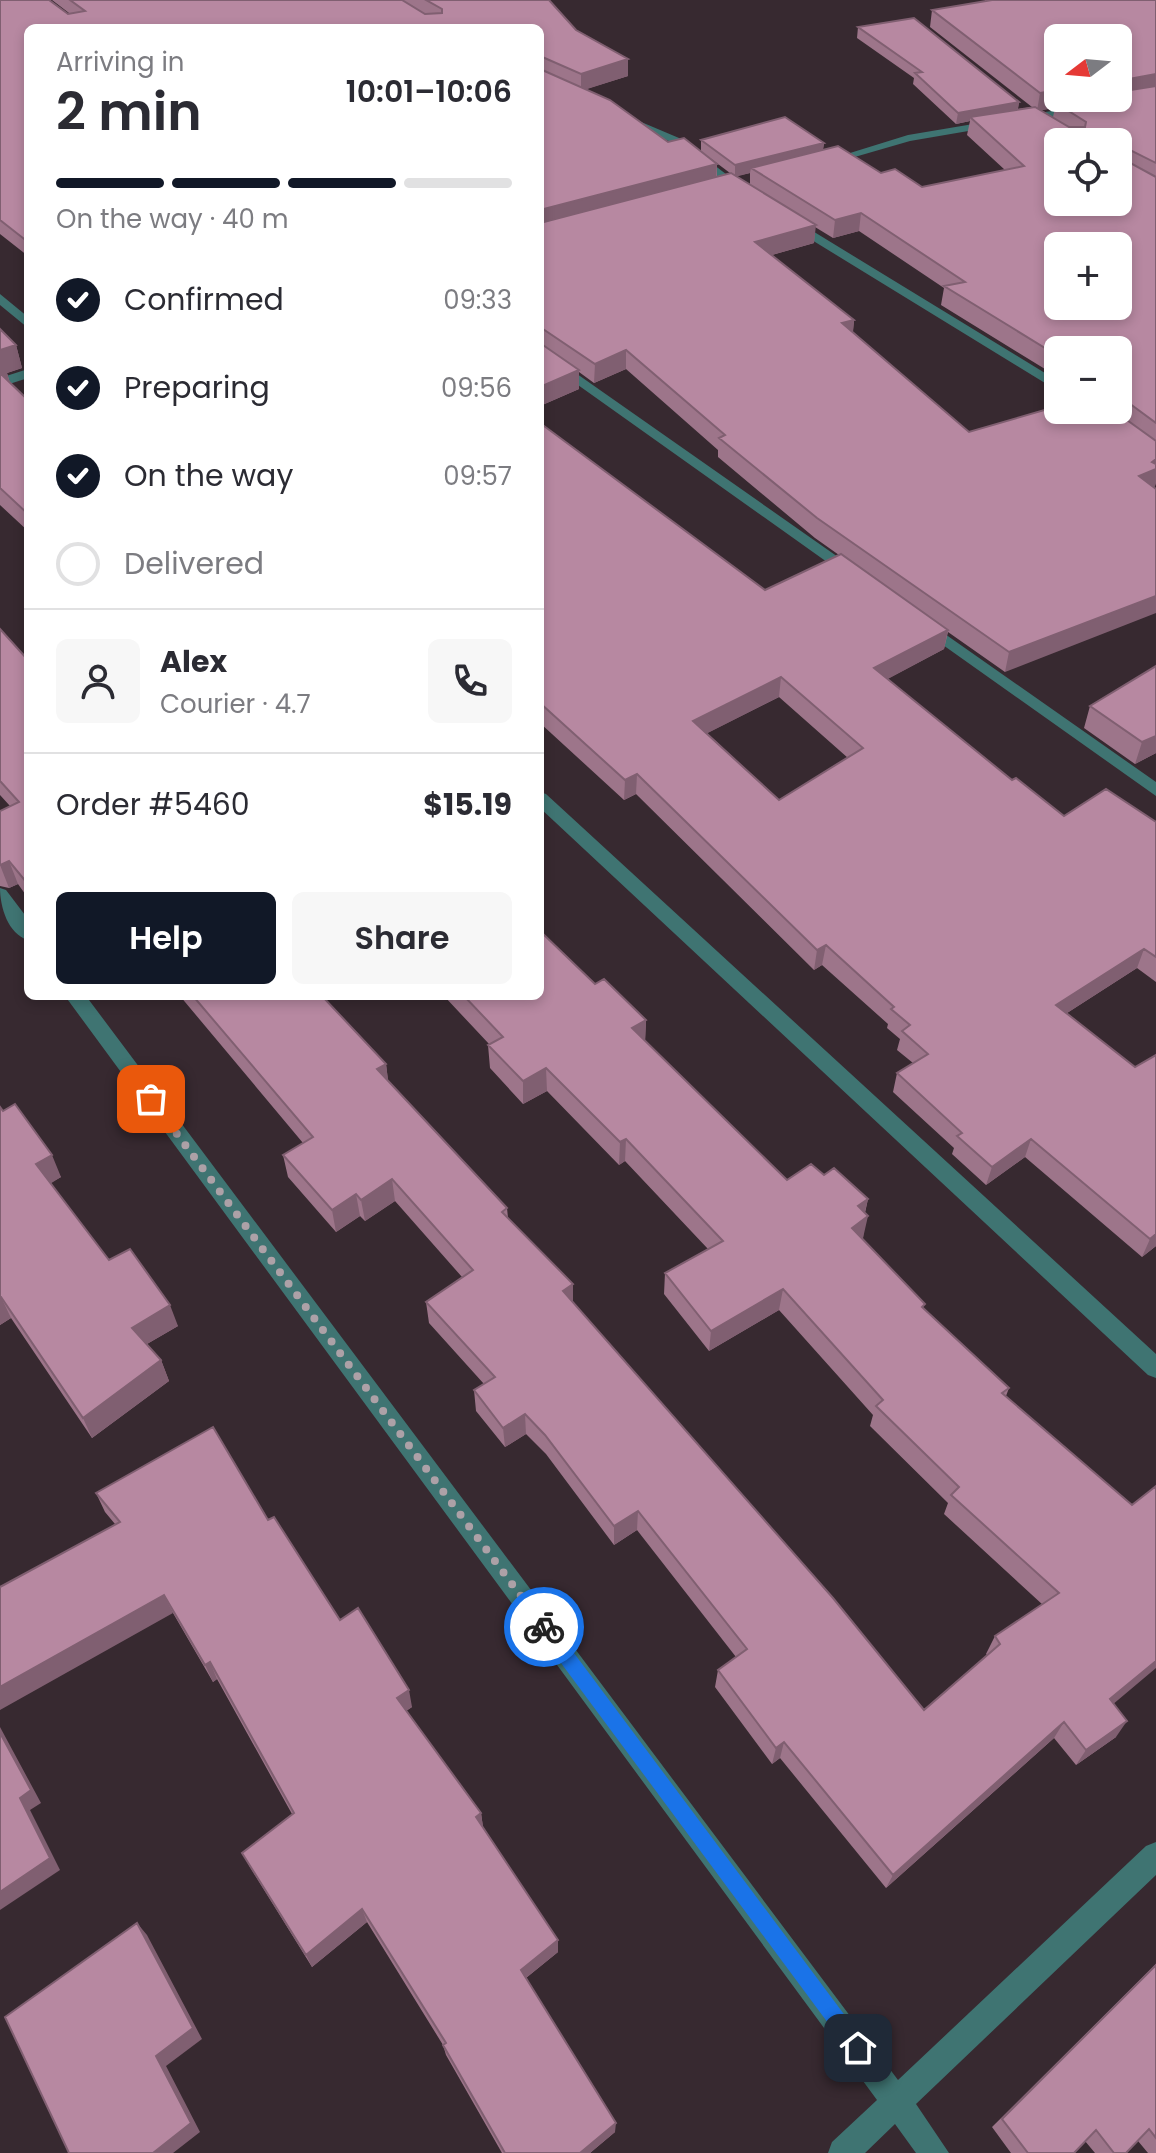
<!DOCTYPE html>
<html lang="en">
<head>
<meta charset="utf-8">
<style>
	:root { --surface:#fff; --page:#f7f7f7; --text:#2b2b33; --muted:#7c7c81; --line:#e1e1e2; --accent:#111827 }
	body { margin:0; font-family:Poppins,sans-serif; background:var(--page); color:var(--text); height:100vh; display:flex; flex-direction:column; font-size:30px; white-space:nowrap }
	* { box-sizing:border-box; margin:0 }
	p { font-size:26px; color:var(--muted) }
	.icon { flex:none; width:44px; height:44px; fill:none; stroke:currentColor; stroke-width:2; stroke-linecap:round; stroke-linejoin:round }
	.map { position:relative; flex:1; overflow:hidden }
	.drawer { position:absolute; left:24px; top:24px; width:520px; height:976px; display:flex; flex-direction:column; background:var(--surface); border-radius:12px; box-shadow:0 4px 12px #0003 }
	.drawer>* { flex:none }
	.needle { width:52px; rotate:254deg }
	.controls { position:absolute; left:1044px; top:24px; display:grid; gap:16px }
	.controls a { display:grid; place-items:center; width:88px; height:88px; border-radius:12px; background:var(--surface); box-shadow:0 4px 12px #0003; font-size:40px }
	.pin { position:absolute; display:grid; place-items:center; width:68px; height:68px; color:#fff; margin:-34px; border-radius:16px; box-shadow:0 4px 12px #0006 }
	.courier { position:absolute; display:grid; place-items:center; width:80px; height:80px; margin:-40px; border:6px solid #1a73e8; border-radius:50%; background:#fff; color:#222; box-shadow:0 2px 10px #0007 }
	.overview em { font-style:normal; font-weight:600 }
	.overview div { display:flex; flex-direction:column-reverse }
	.overview { display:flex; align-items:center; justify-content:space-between; height:136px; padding:0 32px }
	h1 { font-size:52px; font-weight:600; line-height:60px }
	.bar { display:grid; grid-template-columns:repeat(4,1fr); gap:12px 8px; align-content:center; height:96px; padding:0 32px }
	.bar i { height:10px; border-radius:6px; background:var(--line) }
	.bar .on { background:var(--accent) }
	.bar p { grid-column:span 4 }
	.line { display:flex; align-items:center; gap:20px; padding:0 32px; border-top:2px solid var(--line) }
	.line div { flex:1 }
	.round { display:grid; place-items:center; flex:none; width:84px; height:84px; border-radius:12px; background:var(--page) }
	ol { padding:0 32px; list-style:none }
	li { display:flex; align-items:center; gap:24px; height:88px }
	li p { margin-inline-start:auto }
	li .icon { padding:8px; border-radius:50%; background:var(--accent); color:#fff; stroke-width:4 }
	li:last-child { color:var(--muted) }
	li i { width:44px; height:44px; border:4px solid var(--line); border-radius:50% }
	.action { display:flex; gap:16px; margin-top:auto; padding:16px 32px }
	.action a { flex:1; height:92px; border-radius:12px; background:var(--accent); color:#fff; font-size:32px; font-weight:600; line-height:92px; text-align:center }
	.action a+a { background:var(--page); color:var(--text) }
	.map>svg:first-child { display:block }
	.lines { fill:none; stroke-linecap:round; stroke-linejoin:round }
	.minor { fill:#3f7472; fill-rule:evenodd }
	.wall { fill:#9d758a; fill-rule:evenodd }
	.shaded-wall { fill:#805f71 }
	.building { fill:#b788a1; stroke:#805f71; stroke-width:2; fill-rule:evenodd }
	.route { fill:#1a73e8 }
	.done { stroke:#ada1a7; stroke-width:8; stroke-dasharray:0 14.4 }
</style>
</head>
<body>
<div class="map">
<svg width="1156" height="2153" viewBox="0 0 1156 2153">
	<rect width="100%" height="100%" fill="#372930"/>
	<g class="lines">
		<!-- minor -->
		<path class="minor" d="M1081,106l6,3 -2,2 -175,30 -83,24 -6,-3 87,-27z
			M627,116l52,22 69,53 -10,3 -67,-52 -48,-21 -2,-2z
			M793,219l265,162v10l-269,-165v-6z
			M0,294l28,23v11l-28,-23z
			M540,348l318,223v6h-10l-308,-219z
			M28,369v9l-28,9v-9z
			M925,620l231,162v14l-237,-168 -2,-3z
			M540,792l6,2 610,560v24l-8,-3 -608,-567z
			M0,888l6,2 22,29v21c-20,-6 -28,-33 -28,-52z
			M65,996h21l812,1084 248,-234 10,-4v33l-240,229 33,49h-33l-21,-29 -30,29h-37l4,-11 45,-42z"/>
	</g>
	<!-- wall -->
	<path class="wall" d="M0,0l68,14 1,-1 -17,-13h497l27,30 52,29v17l-42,13 82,53 33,9v-11l123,3 -1,7 58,23 41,14 83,-17 -38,-35 3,-14 -14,3 -43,-40 1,-6 -57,-40 1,-11 161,75 -1,7 14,-2 -102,-80 2,-17 53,-8v-2h171v482l-1,4 -150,186 -57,-40 -4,17 -57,30 125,101 52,36 92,6v160l-19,-14 -70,45 68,54 21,-12v191l-14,11 -117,-100 -39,28 -34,-31 2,-6 -61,-56 4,-19 16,-10 -16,-13 3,-11 -13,-11 1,-4 -66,-59 -8,5 -178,-176 -12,6 -84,-77v-300l225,167 74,-35 -24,-17 -97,-81v-7l-92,-81 -32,14 -15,-11v17l-39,17v-378h-512v228l-28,-22zM1055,108l-2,9 -12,-7zM706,155l24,18 -13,4v-13zM750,173v12l-14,-9zM815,227l18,11 26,-7 85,57 -3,17 117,72v-27h60v60h-60l-89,22 -116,-100 1,-12 -82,-65 42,-12zM779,697l69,61 -69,42 -72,-67z
		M0,329l16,16 6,23 -15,5 3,10 18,17v131l-28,-26z
		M0,629l28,31v238l-10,-14 -9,4 -9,-2v-75l10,-5 -10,-11z
		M1156,666v87l-21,11 -51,-36 6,-22z
		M595,984l51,36 -1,21 142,139 37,-5 44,24 -3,14 -2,25 -1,1 62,70 85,79 -3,8 107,308 3,33 -40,28 -22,-27 -168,150 -106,-130 -8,6 -57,-77 3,-17 18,-13 -99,-127 -23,15 -68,-91 -20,-20 -21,13 -29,-36 -2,-21 10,-6 -55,-61 -3,-21 36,-25 -67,-76 -30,20 -5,-5 -24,16 -48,-55 -5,-22 20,-12 -123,-147h142l64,68 2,17 119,127 1,10 65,84 351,408 63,-55 -1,-1 9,-18 48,-31 -99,-91 4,-11 -78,-77 3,-11 -94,-105 -70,41 -45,-57 1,-21 43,-24 -83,-88 -6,4 -72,-74 -24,13 -33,-36 -2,-23h2l-46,-49h96z
		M0,1107l61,70 -11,6 59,77 69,66 -31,18 14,16 8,21 -77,57 -81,-120 -11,7z
		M96,1493l172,27 72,100 72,87 -6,4 75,102 2,14 75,113v12l-32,26 89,154 -25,21h-88l-56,-98 -3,-10 -76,-123 -55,45 -62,-100 -8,-14 50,-39 -75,-135 -4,3 -40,-69 -58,-89 -10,-12z
		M1156,1964v189h-8l-10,-12 -12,12h-31l-10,-12 -11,12h-63l-19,-26z"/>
	<!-- shaded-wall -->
	<path class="shaded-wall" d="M628,59v17l-47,15v-17z
		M1156,74v15l-38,8v-16z
		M1058,90v8h56l-58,5 -1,5 -18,3 3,-18z
		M1019,102l-2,11 -47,4v4l-14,3 2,-11z
		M824,143l-2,11 -71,14 -1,5 -15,4v-12z
		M717,164l-1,18 -176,46v-18z
		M861,213l-2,18 -26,7 2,-18z
		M816,225l-2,18 -60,17 1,-18z
		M854,320l-2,19 -10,-16z
		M16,345l6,23 -15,5 4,14 -11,-8v-29z
		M626,350v19l-32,14 1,-19z
		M579,370v19l-39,17v-19z
		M1156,459v23l-1,4 -22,9 6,-19 13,-14z
		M1156,596v17l-151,59 4,-20z
		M948,630l-4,19 -73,39 3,-20z
		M781,677l-2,20 -87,44 1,-20z
		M1156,736v17l-21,11 7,-22z
		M637,774l-1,20 -12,6 1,-20z
		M9,861l9,23 -9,4 -9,-23z
		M826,945l-4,20 -8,5 3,-20z
		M1144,949l-7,19 -87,56 6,-19z
		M646,1020l-1,23 -13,-15z
		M386,1064l3,23 -12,-18z
		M546,1068l1,23 -24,13v-23z
		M626,1139l-1,22 -6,4 1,-23z
		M1031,1139l-6,18 -39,28 6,-18z
		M52,1155l9,22 -16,10 -9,-23z
		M392,1179l3,22 -30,20 -4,-21z
		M356,1194l4,22 -24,16 -4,-22z
		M868,1199l-5,21 5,-4 -5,22 -16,12 11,-44z
		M1156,1234v12l-14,11 8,-18z
		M573,1284v21l-10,-14z
		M783,1289l-4,21 -70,41 2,-20z
		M0,1297h1l10,21 -11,7z
		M170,1305l8,21 -38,22 -8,-20z
		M161,1360l8,21 -77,57 -9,-20z
		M525,1414l1,20 -21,13 -2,-19z
		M638,1511l-1,19 -23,15v-19z
		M164,1595l9,18 -173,97v-23z
		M1156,1661v7l-57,48 11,-17z
		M210,1662l7,17 -4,3 -8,-17z
		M409,1690l3,17 -12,8 -3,-17z
		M1127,1721l-11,16 -40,28 10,-15z
		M1064,1722l-10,16 -168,150 7,-13z
		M0,1727l41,76 -11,7 30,60 -60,40v-18l20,-94 -20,-65z
		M784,1742l-4,16 -8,6 4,-16z
		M481,1813l2,14 -7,-10z
		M362,1909l5,13 -55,45 -6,-12z
		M137,1923l10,12 55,104 -36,27 34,66 -27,21h-20l3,-97z
		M558,1940v12l-36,29 -1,-11z
		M616,2123l-1,9 -25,21h-10z"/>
	<!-- building -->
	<path class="building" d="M0,0h49l19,14 17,-3 -15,-11h332l23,14 17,-1v-4l-16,-9h123l27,30 52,29 -47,15 -41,-18v-28h-512v214l-28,-22z
		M992,0h164v74l-38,7v-43h-60v52l-18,3 -108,-83z
		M914,18l105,84 -61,11 -43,-40 7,-1 -64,-45z
		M540,69l70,31 58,42 16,-4 33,26 -177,46z
		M1156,86v77l-36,-18 1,13 35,19v246l-38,-28v-45h-60v6l-114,-70 21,-4 -104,-69 -26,7 -84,-52 87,-22 43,27 14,-4 27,18 102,-21 -54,-49 65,-10 34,20h16l1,-5 -30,-19 30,-5h32v-6zM1058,142h60v60h-60zM1058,246h60v60h-60z
		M785,117l39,26 -89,22 -34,-25z
		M731,173l85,52 -61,17 99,78 -12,3 127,109 89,-26v4h55l43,31v18l-4,3 4,2v5l-17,7 17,13v107l-147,56 -192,-134 -98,-80 6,-3 -99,-85 -31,14 -55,-37v-104z
		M0,329l16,16 -16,5z
		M540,343l39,27 -39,17z
		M0,373l28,27v114l-28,-26z
		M540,423l225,167 76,-36 107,76 -74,38 138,112 4,-2 48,38 42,-27 50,33v135l-12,-8 -88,56 79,62 21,-12v179l-6,5 -119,-100 -39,28 -35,-31 5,-3 -65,-60 31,-19 -26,-23 8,-6 -19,-16 3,-2 -68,-62 -9,5 -180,-176 -12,6 -85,-77zM781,677l82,71 -84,52 -86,-79z
		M0,629l28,31v222l-1,1 -18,-22 -9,4v-54l19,-9 -19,-21z
		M1156,666v70l-14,6 -52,-36z
		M540,931l55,53 9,-5 42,41 -14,8 155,152 24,-16 13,11 10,-7 34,31 -10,7 10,10 -16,12 73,76 -3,3 87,81 -7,5 130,112 24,-19v175l-46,38 17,22 -41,29 -22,-28 -171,153 -109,-133 -8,6 -58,-78 29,-21 -109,-138 -24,15 -69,-91 -20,-21 -22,14 -29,-38 21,-13 -69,-75 47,-32 -81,-91 -31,21 -5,-6 -24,16 -49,-55 30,-18 -120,-141h129l64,68 -9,5 130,139 -5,4 71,72 -10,7 270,307 91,112 76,-66 -5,-8 64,-43 -108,-98 8,-8 -83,-81 7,-6 -100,-111 -72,42 -46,-58 58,-32 -97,-102 -6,3 -74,-74 -23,13 -35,-36 15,-8 -39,-41h76z
		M15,1104l37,51 -16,9 73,96 21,-11 40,56 -38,23 29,32 -78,58 -82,-121h-1v-190l3,4z
		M213,1427l55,93 6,-3 66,103 18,-12 51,82 -12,8 84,115 -5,4 82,123 -37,30 95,153 -36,30h-75l-62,-108 3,-2 -84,-134 -56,46 -64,-102 52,-40 -84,-151 -5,3 -41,-70 -164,92v-100l120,-65 -24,-29z
		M0,1733l31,57 -11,8 30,60 -50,34z
		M137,1923l56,105 -37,28 35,67 -38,30h-84l-64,-136z
		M1156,1965v173l-7,-9 -23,24h-12l-18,-23 -22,23h-46l-26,-34z"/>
	<!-- route -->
	<path class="route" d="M544,1619l6,2 314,420v13h-13l-313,-422 -2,-5z"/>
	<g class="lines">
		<!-- done -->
		<path class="done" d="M151,1099l393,528"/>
	</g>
</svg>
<div class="controls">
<a><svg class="needle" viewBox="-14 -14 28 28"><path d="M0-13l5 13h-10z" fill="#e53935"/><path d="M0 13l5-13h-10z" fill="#7c7c81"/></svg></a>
<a><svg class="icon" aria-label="locate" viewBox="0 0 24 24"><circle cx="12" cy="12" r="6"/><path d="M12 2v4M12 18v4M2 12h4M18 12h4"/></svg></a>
<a>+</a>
<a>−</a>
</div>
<div class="pin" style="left:151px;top:1099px;background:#ea580c"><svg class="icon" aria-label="bag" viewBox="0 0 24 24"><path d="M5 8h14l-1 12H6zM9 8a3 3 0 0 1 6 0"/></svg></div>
<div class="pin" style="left:858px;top:2048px;background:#1f2937"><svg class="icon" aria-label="home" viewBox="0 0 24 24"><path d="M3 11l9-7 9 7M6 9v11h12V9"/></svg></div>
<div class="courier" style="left:544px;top:1627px"><svg class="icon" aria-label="bike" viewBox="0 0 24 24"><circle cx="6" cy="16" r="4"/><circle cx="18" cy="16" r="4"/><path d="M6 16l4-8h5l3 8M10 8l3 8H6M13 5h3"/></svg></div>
<section class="drawer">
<div class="overview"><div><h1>2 min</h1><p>Arriving in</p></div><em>10:01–10:06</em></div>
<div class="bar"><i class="on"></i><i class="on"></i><i class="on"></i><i></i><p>On the way · 40 m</p></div>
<ol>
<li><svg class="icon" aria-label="check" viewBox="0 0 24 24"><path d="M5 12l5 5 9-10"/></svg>Confirmed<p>09:33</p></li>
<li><svg class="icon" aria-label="check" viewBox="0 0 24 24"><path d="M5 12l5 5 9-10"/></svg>Preparing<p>09:56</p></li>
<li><svg class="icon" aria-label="check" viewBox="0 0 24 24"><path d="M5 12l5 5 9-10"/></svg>On the way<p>09:57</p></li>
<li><i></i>Delivered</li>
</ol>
<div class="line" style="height:144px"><a class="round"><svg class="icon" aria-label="person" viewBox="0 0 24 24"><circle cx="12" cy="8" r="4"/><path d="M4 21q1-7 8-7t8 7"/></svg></a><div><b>Alex</b><p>Courier · 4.7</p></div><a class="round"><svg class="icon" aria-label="phone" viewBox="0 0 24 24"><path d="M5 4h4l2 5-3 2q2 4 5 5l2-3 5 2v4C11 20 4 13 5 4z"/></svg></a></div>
<div class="line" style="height:104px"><div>Order #5460</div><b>$15.19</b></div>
<div class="action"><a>Help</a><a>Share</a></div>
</section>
</div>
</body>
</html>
